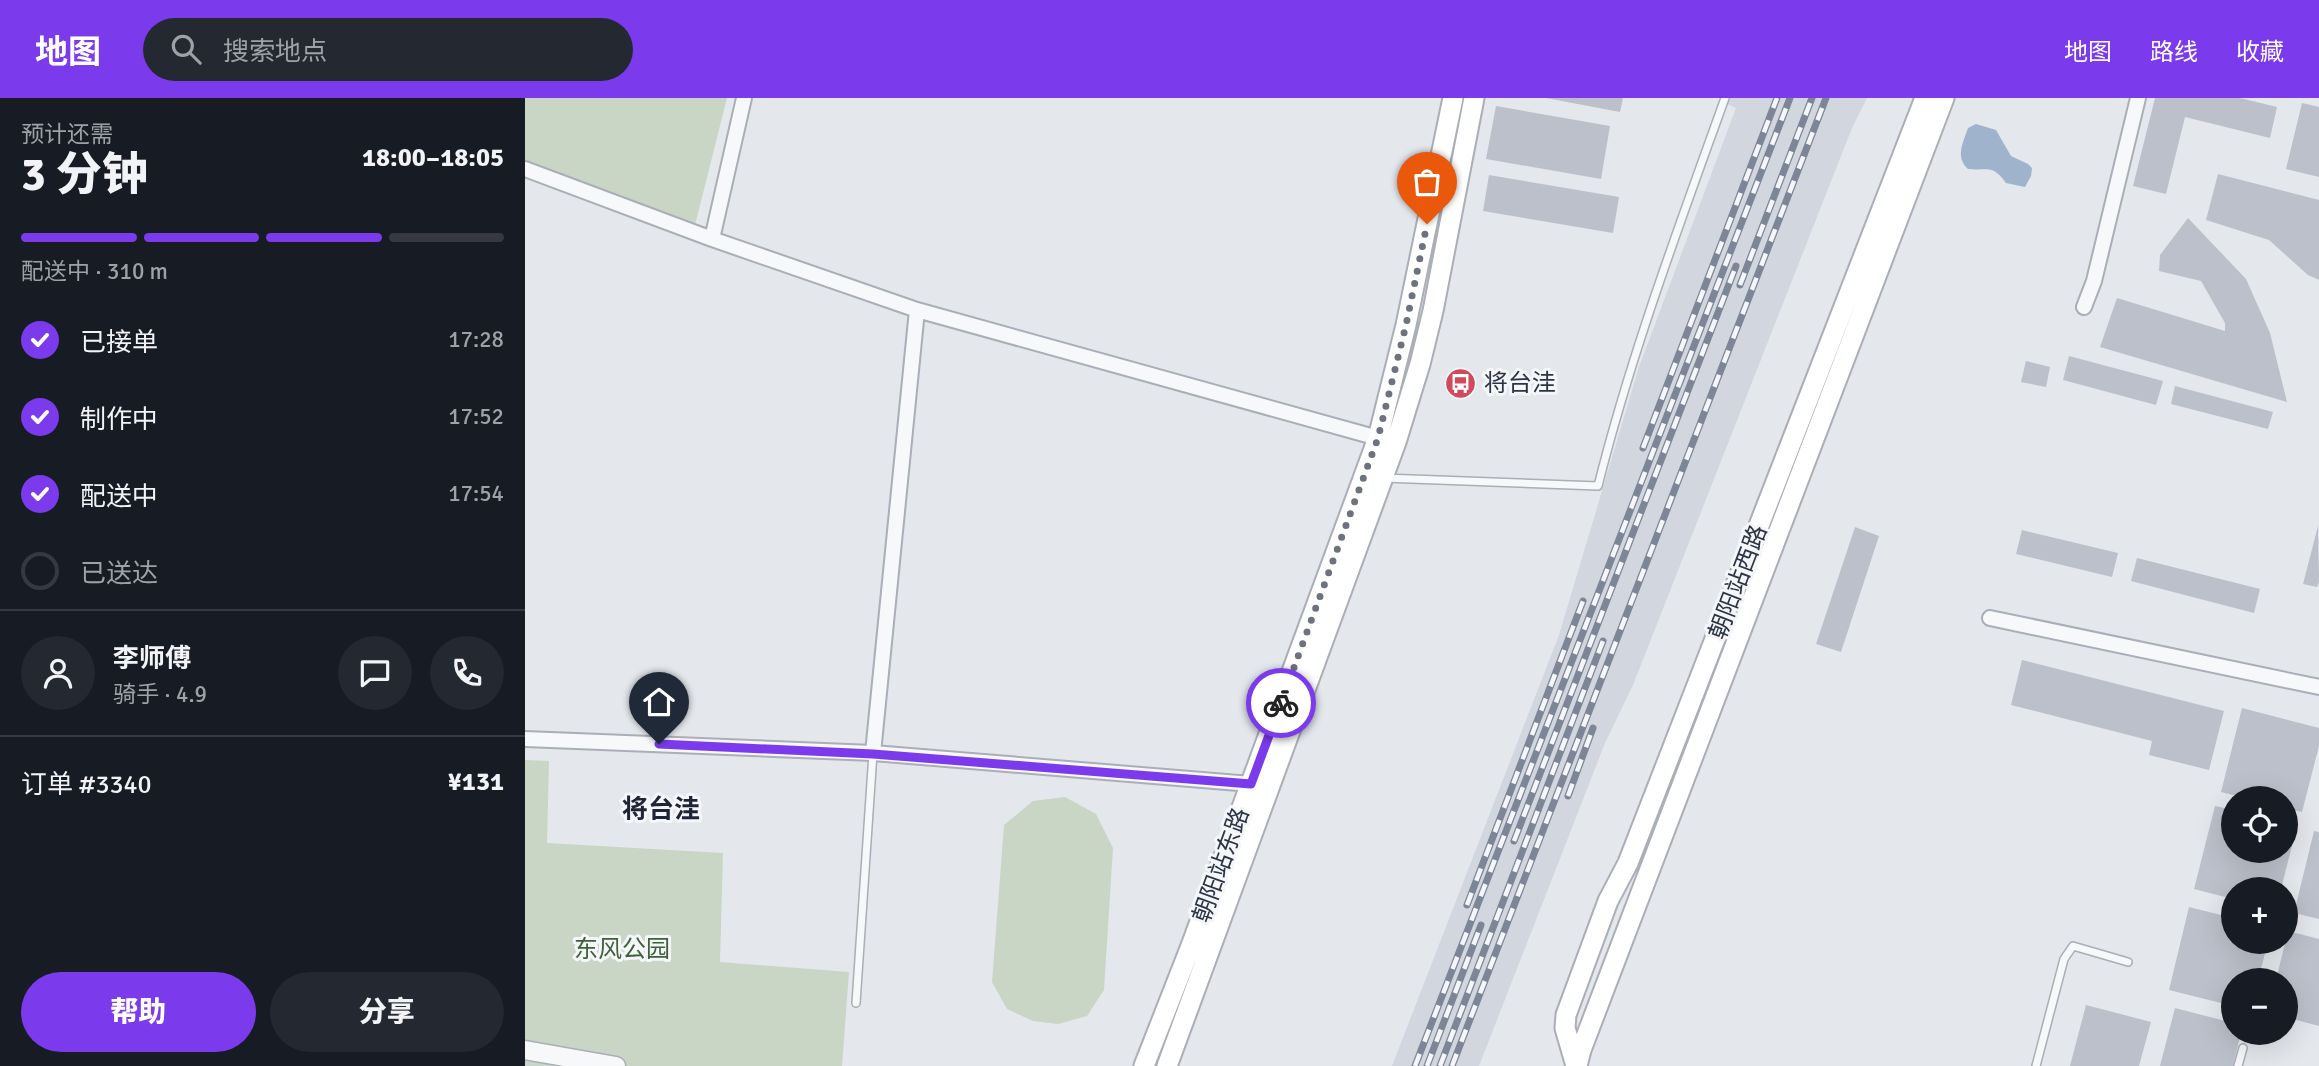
<!DOCTYPE html>
<html lang="zh">
<head>
<meta charset="utf-8">
<style>
	:root { --surface:#171b24; --page:#242831; --text:#f1f3f6; --muted:#9ea1a6; --line:#363941; --accent:#7c3aed }
	body { margin:0; font-family:Signika,"Noto Sans SC",sans-serif; background:var(--page); color:var(--text); height:100vh; display:flex; flex-direction:column; font-size:26px; white-space:nowrap }
	* { box-sizing:border-box; margin:0 }
	p { font-size:23px; color:var(--muted) }
	.icon { flex:none; width:38px; height:38px; fill:none; stroke:currentColor; stroke-width:2; stroke-linecap:round; stroke-linejoin:round }
	.map { position:relative; flex:1; overflow:hidden }
	.panel { display:flex; flex-direction:column; background:var(--surface); width:525px }
	.panel>* { flex:none }
	.buttons { position:absolute; left:1696px; top:688px; display:grid; gap:14px }
	.buttons a { display:grid; place-items:center; width:77px; height:77px; border-radius:50%; background:var(--surface); box-shadow:0 7px 28px #0002; font-size:35px }
	.pin { position:absolute; display:grid; place-items:center; width:60px; height:60px; color:#fff; margin:-72px -30px; border-radius:50% 50% 50% 0; rotate:-45deg; box-shadow:0 0 7px #0007 }
	.pin .icon { rotate:45deg }
	.courier { position:absolute; display:grid; place-items:center; width:70px; height:70px; margin:-35px; border:5px solid #7c3aed; border-radius:50%; background:#fff; color:#222; box-shadow:0 2px 9px #0007 }
	.overview em { font-style:normal; font-weight:800 }
	.overview div { display:flex; flex-direction:column-reverse }
	.overview { display:flex; align-items:center; justify-content:space-between; height:119px; padding:0 21px }
	h1 { font-size:46px; font-weight:800; line-height:52px }
	.bar { display:grid; grid-template-columns:repeat(4,1fr); gap:10px 7px; align-content:center; height:84px; padding:0 21px }
	.bar i { height:9px; border-radius:5px; background:var(--line) }
	.bar .selected { background:var(--accent) }
	.bar p { grid-column:span 4 }
	.line { display:flex; align-items:center; gap:18px; padding:0 21px; border-top:2px solid var(--line) }
	.line div { flex:1 }
	.round { display:grid; place-items:center; flex:none; width:74px; height:74px; border-radius:37px; background:var(--page) }
	ol { padding:0 21px; list-style:none }
	li { display:flex; align-items:center; gap:21px; height:77px }
	li p { margin-inline-start:auto }
	li .icon { padding:7px; border-radius:50%; background:var(--accent); color:#fff; stroke-width:4 }
	li:last-child { color:var(--muted) }
	li i { width:38px; height:38px; border:4px solid var(--line); border-radius:50% }
	.action { display:flex; gap:14px; margin-top:auto; padding:14px 21px }
	.action a { flex:1; height:80px; border-radius:42px; background:var(--accent); color:#fff; font-size:28px; font-weight:800; line-height:80px; text-align:center }
	.action a+a { background:var(--page); color:var(--text) }
	header { display:flex; align-items:center; gap:42px; box-sizing:border-box; height:98px; padding:0 35px; background:var(--accent); color:#fff }
	header strong { font-size:33px }
	nav { display:flex; gap:38px; margin-inline-start:auto; font-size:24px }
	.search { width:490px; height:63px; background:var(--page); display:flex; align-items:center; gap:18px; box-sizing:border-box; padding:0 24px; border-radius:38px; color:var(--muted); font-size:26px }
	main { display:flex; flex:1; min-height:0 }
	.map>svg:first-child { display:block }
	.built { fill:#d2d6de }
	.green { fill:#c9d6c5 }
	.water { fill:#9fb4cc }
	.building { fill:#bbc0ca }
	.lines { fill:none; stroke-linecap:round; stroke-linejoin:round }
	.service-casing { stroke:#a9aeb7; stroke-width:10 }
	.minor-casing { stroke:#a9aeb7; stroke-width:18 }
	.tertiary-casing { stroke:#a9aeb7; stroke-width:21 }
	.secondary-casing { stroke:#a9aeb7; stroke-width:23 }
	.service { stroke:#f7f8fa; stroke-width:7 }
	.minor { stroke:#f7f8fa; stroke-width:14 }
	.tertiary { stroke:#f7f8fa; stroke-width:18 }
	.secondary { stroke:#fff; stroke-width:19 }
	.rail-casing { stroke:#7d8696; stroke-width:7 }
	.rail { stroke:#f4f6f9; stroke-width:4.5; stroke-dasharray:13; stroke-linecap:butt }
	.done { stroke:#6c737f; stroke-width:7; stroke-dasharray:0 12.6 }
	.route { stroke:#7c3aed; stroke-width:9 }
	.labels { text-anchor:middle; stroke-width:6; stroke-linejoin:round; paint-order:stroke }
	.poi-label { font-size:24px; fill:#2b3445; stroke:#f4f6f9; text-anchor:start }
	.street-label { font-size:24px; fill:#2b3445; stroke:#f4f6f9 }
	.park-label { font-size:24px; fill:#3f6138; stroke:#f4f6f9 }
	.neighbourhood-label { font-size:26px; font-weight:bold; fill:#1d2536; stroke:#f4f6f9 }
</style>
</head>
<body>
<header>
<strong>地图</strong>
<div class="search"><svg class="icon" aria-label="search" viewBox="0 0 24 24"><circle cx="10" cy="10" r="6"/><path d="M15 15l6 6"/></svg>搜索地点</div>
<nav><a>地图</a><a>路线</a><a>收藏</a></nav>
</header>
<main>
<section class="panel">
<div class="overview"><div><h1>3 分钟</h1><p>预计还需</p></div><em>18:00–18:05</em></div>
<div class="bar"><i class="selected"></i><i class="selected"></i><i class="selected"></i><i></i><p>配送中 · 310 m</p></div>
<ol>
<li><svg class="icon" aria-label="check" viewBox="0 0 24 24"><path d="M5 12l5 5 9-10"/></svg>已接单<p>17:28</p></li>
<li><svg class="icon" aria-label="check" viewBox="0 0 24 24"><path d="M5 12l5 5 9-10"/></svg>制作中<p>17:52</p></li>
<li><svg class="icon" aria-label="check" viewBox="0 0 24 24"><path d="M5 12l5 5 9-10"/></svg>配送中<p>17:54</p></li>
<li><i></i>已送达</li>
</ol>
<div class="line" style="height:126px"><a class="round"><svg class="icon" aria-label="person" viewBox="0 0 24 24"><circle cx="12" cy="8" r="4"/><path d="M4 21q1-7 8-7t8 7"/></svg></a><div><b>李师傅</b><p>骑手 · 4.9</p></div><a class="round"><svg class="icon" aria-label="chat" viewBox="0 0 24 24"><path d="M4 5h16v11H9l-5 4z"/></svg></a><a class="round"><svg class="icon" aria-label="phone" viewBox="0 0 24 24"><path d="M5 4h4l2 5-3 2q2 4 5 5l2-3 5 2v4C11 20 4 13 5 4z"/></svg></a></div>
<div class="line" style="height:91px"><div>订单 #3340</div><b>¥131</b></div>
<div class="action"><a>帮助</a><a>分享</a></div>
</section>
<div class="map">
<svg width="1794" height="968" viewBox="0 0 1794 968">
	<rect width="100%" height="100%" fill="#e4e7ec"/>
	<!-- built -->
	<path class="built" d="M1202,0h140l-15,30 -219,557 -28,58 -126,323h-87l167,-431 80,-268 97,-259 -11,-5z"/>
	<!-- green -->
	<path class="green" d="M0,0h202l-34,135 -168,-70z
		M0,662l24,1 -2,82 176,10 -3,109 129,10 -7,94h-317z
		M540,699l31,17 17,34 -9,142 -17,26 -29,8 -25,-3 -26,-12 -15,-27 12,-157 29,-24z"/>
	<!-- water -->
	<path class="water" d="M1451,26l20,6 15,26 17,8 4,4 -1,8 -6,11 -19,-4c-14,-19 -17,-12 -38,-14 -13,-12 -5,-26 0,-41z"/>
	<!-- building -->
	<path class="building" d="M1021,0h77l-3,14z
		M1630,0h85l37,9 -7,31 -85,-21 -19,77 -33,-8z
		M1777,5l17,4v70l-33,-8z
		M971,8l114,20 -9,53 -115,-20z
		M1693,76l101,26v80l-11,-5 -39,-35 -63,-20z
		M964,77l130,22 -6,36 -130,-22z
		M1663,120l58,61 24,54 17,69 -187,-55 17,-49 108,33v-8l-24,-42 -42,-10 1,-16z
		M1544,258l94,25 -7,24 -93,-25z
		M1501,263l24,6 -4,20 -25,-5z
		M1650,288l98,26 -5,17 -97,-25z
		M1793,428l1,55 -2,6 -14,-3z
		M1330,429l24,9 -38,116 -25,-8z
		M1497,432l96,23 -6,24 -96,-23z
		M1612,460l123,31 -6,24 -123,-32z
		M1497,562l202,51 -15,59 -60,-15 3,-14 -141,-36z
		M1717,610l77,20v18l-17,66 -17,-4v-10h-40l-24,-6z
		M1690,708l18,4v40h52v-27l12,3 -16,63h-48v10l-39,-10z
		M1789,733l5,1v87l-25,-6z
		M1664,809l44,11v24h35l-10,38h-25v26l-64,-16z
		M1763,833l31,8v87l-34,-9v-37h-9z
		M1561,907l65,17 -12,44h-69z
		M1650,910l58,15v9h8l-8,34h-73z"/>
	<g class="lines">
		<defs>
			<path id="service" d="M859,380l214,8c33,-132 81,-260 127,-388
				M331,905l17,-250
				M1511,968l28,-107 9,-13 55,16
				M1713,968l5,-18"/>
			<path id="minor" d="M0,71l187,70 205,71 461,128
				M187,141l32,-141
				M1559,209l10,-26 44,-183
				M1465,520l329,69
				M0,641l348,14 378,31
				M348,655l44,-443"/>
			<path id="tertiary" d="M0,952l91,16"/>
			<path id="secondary" d="M619,968l47,-120 187,-508 28,-113 47,-227
				M642,968l229,-624 24,-78 13,-53 41,-213
				M1051,968l-11,-38 1,-13 42,-114 20,-38 297,-765
				M1052,968l4,-16 363,-952"/>
		</defs>
		<!-- service casing -->
		<use href="#service" class="service-casing"/>
		<!-- minor casing -->
		<use href="#minor" class="minor-casing"/>
		<!-- tertiary casing -->
		<use href="#tertiary" class="tertiary-casing"/>
		<!-- secondary casing -->
		<use href="#secondary" class="secondary-casing"/>
		<!-- service -->
		<use href="#service" class="service"/>
		<!-- minor -->
		<use href="#minor" class="minor"/>
		<!-- tertiary -->
		<use href="#tertiary" class="tertiary"/>
		<!-- secondary -->
		<use href="#secondary" class="secondary"/>
		<defs>
			<path id="rail" d="M1215,187l72,-187
				M1118,350l134,-350
				M1043,698l25,-68
				M989,743l222,-575
				M942,807l116,-304
				M890,968l375,-968
				M902,968l54,-141
				M915,968l163,-425
				M927,968l374,-968"/>
		</defs>
		<!-- rail casing -->
		<use href="#rail" class="rail-casing"/>
		<!-- rail -->
		<use href="#rail" class="rail"/>
	</g>
	<g class="lines">
		<!-- done -->
		<path class="done" d="M756,605l97,-265 28,-113 21,-101"/>
		<!-- route -->
		<path class="route" d="M134,646l214,10 378,30 30,-81"/>
	</g>
	<!-- icons -->
	<defs>
		<symbol id="bus-disc" viewBox="-11 -11 22 22"><circle r="9.5" fill="#d1495b" stroke="#f4f6f9"/><path d="M-5-6H5V4H4V6H2V4H-2V6H-4V4H-5ZM-3.5-4V0h7V-4ZM-3.5 1.2v1.5H-2V1.2ZM2 1.2v1.5H3.5V1.2Z" fill="#fff"/></symbol>
	</defs>
	<g fill-rule="evenodd">
		<use href="#bus-disc" x="918" y="268" width="35" height="35"/>
	</g>
	<g class="labels">
		<!-- poi labels -->
		<g class="poi-label">
			<text x="959" y="293">将台洼</text>
		</g>
		<!-- street labels -->
		<g class="street-label">
			<text transform="translate(1213 484) rotate(-69)" y="8">朝阳站西路</text>
			<text transform="translate(696 767) rotate(-70)" y="8">朝阳站东路</text>
		</g>
		<!-- park labels -->
		<g class="park-label">
			<text x="97" y="859">东风公园</text>
		</g>
		<!-- neighbourhood labels -->
		<g class="neighbourhood-label">
			<text x="136" y="720">将台洼</text>
		</g>
	</g>
</svg>
<div class="buttons">
<a><svg class="icon" aria-label="locate" viewBox="0 0 24 24"><circle cx="12" cy="12" r="6"/><path d="M12 2v4M12 18v4M2 12h4M18 12h4"/></svg></a>
<a>+</a>
<a>−</a>
</div>
<div class="pin" style="left:902px;top:126px;background:#ea580c"><svg class="icon" aria-label="bag" viewBox="0 0 24 24"><path d="M5 8h14l-1 12H6zM9 8a3 3 0 0 1 6 0"/></svg></div>
<div class="pin" style="left:134px;top:646px;background:#1f2937"><svg class="icon" aria-label="home" viewBox="0 0 24 24"><path d="M3 11l9-7 9 7M6 9v11h12V9"/></svg></div>
<div class="courier" style="left:756px;top:605px"><svg class="icon" aria-label="bike" viewBox="0 0 24 24"><circle cx="6" cy="16" r="4"/><circle cx="18" cy="16" r="4"/><path d="M6 16l4-8h5l3 8M10 8l3 8H6M13 5h3"/></svg></div>
</div>
</main>
</body>
</html>
